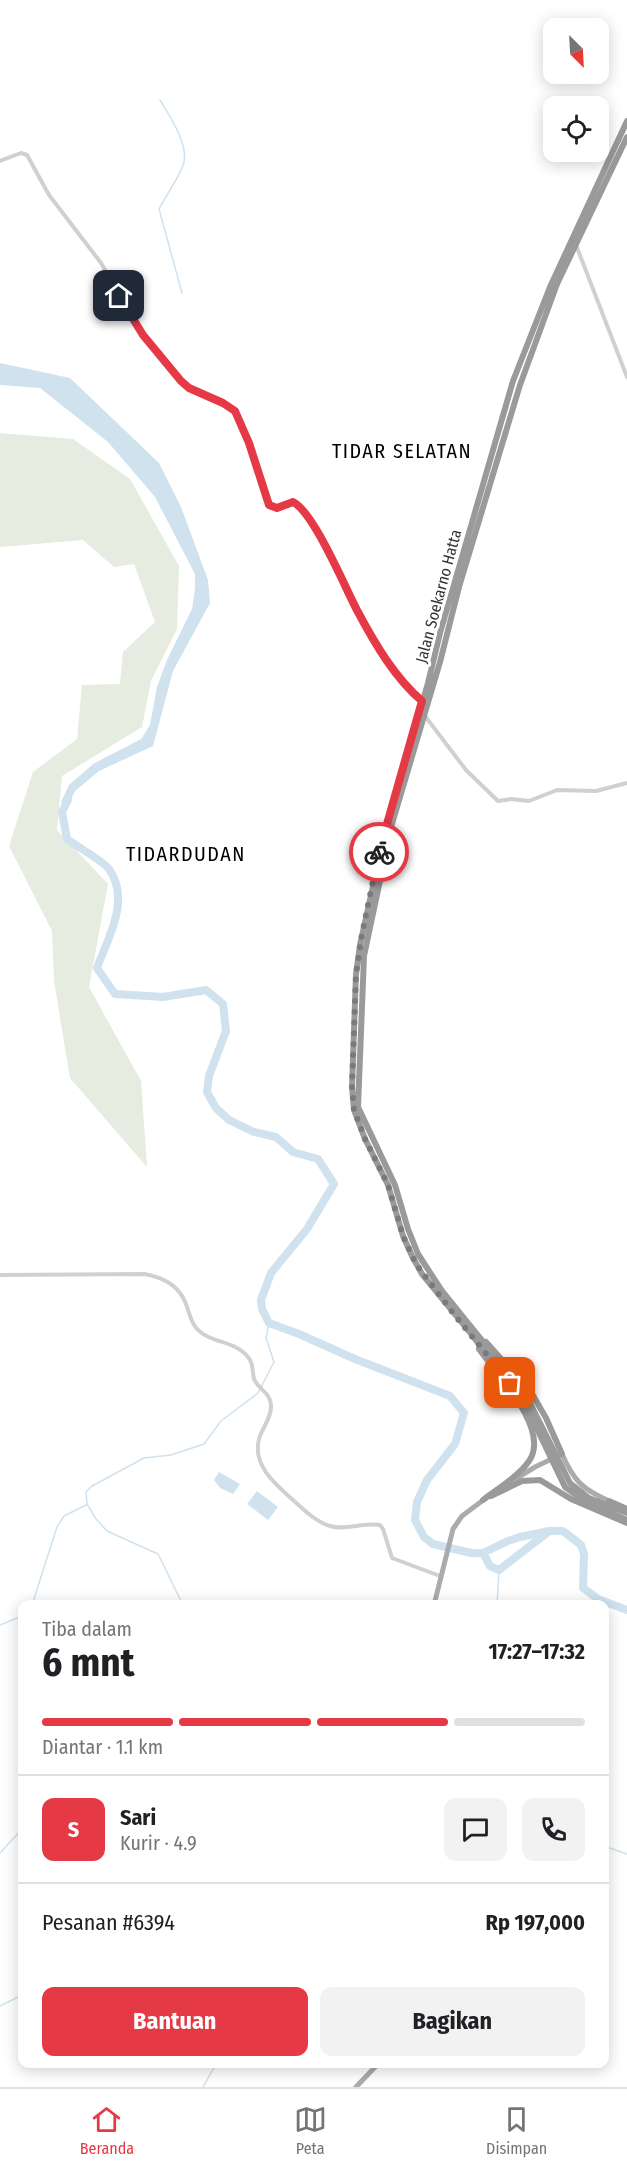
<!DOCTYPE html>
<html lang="id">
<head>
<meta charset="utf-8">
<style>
	:root { --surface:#fff; --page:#f2f2f2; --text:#202124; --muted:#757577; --line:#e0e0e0; --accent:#e63946 }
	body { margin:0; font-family:"Fira Sans Condensed",sans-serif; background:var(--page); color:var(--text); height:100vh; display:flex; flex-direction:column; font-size:22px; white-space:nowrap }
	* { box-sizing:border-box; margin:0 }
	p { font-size:20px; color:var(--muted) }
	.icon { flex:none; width:33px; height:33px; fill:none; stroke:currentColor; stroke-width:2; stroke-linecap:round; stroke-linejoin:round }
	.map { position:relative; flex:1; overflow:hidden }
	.drawer { position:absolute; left:18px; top:1600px; width:591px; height:468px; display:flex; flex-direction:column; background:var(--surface); border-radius:12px; box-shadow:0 3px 15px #0003 }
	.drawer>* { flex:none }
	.needle { width:39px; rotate:156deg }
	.fabs { position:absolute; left:543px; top:18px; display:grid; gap:12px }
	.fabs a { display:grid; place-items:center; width:66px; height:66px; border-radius:12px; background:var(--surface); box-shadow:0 3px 15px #0003; font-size:30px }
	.pin { position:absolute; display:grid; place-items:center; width:51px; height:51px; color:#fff; margin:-26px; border-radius:12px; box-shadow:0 3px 9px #0006 }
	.courier { position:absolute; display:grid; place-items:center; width:60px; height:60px; margin:-30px; border:4px solid #e63946; border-radius:50%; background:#fff; color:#222; box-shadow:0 2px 8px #0007 }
	.head em { font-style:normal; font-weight:700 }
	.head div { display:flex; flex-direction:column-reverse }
	.head { display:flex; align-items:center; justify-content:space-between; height:102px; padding:0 24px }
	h1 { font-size:39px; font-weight:700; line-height:45px }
	.bar { display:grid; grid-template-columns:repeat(4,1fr); gap:9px 6px; align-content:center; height:72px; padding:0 24px }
	.bar i { height:8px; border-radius:4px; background:var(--line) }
	.bar .active { background:var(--accent) }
	.bar p { grid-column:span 4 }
	.line { display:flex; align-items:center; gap:15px; padding:0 24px; border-top:2px solid var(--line) }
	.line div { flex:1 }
	.round { display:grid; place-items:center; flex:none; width:63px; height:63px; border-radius:12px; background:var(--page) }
	.cta { display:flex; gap:12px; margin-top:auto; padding:12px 24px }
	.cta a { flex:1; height:69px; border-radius:12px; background:var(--accent); color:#fff; font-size:24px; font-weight:700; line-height:69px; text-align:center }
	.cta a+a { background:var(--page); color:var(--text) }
	.tabs { display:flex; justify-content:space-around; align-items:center; height:84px; border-top:2px solid var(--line); background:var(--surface); font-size:16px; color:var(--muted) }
	.tabs a { display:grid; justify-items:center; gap:3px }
	.tabs .active { color:var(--accent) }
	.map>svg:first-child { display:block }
	.green { fill:#e6ecdf }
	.water { fill:#cfe2ee }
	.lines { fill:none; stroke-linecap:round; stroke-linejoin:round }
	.stream { stroke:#cfe2ee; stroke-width:1.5 }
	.river { stroke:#cfe2ee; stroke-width:8 }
	.minor { stroke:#d0d0d0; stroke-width:4 }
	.major { stroke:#ababab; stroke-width:5 }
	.highway { stroke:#9a9a9a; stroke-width:6 }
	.highway-bridge { stroke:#9a9a9a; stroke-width:6 }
	.done { stroke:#7a7a7a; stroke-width:6; stroke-dasharray:0 10.8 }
	.route { stroke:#e63946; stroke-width:8 }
	.labels { text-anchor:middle; stroke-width:6; stroke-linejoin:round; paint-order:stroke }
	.street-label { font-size:16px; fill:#333; stroke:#fff }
	.quarter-label { font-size:20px; letter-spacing:1.5px; fill:#000; stroke:#fff }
</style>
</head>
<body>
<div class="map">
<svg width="627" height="2087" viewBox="0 0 627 2087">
	<rect width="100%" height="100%" fill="#fff"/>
	<!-- green -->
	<path class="green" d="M0,433l73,6 57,40 49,87 -2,63 -26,52 -9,46 -80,49 -5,54 51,54 -19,103 52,94 6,86 -77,-89 -16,-97 -2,-50 -43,-85 24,-74 44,-33 5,-54 38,-1 3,-32 32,-30 -21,-58 -20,3 -31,-27 -83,7z"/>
	<!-- water -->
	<path class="water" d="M0,363l70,15 89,85 22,44 27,73 2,23 -37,68 -20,75 -54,25 -24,20 -10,22 -4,-11 8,-17 24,-21 48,-25 9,-14 7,-38 10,-27 25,-51 3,-21v-14l-40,-77 -47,-55 -68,-54 -40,-3z
		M219,1472l21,12 -7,10 -13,-6 -6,-8z
		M257,1491l21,16 -10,13 -21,-16z"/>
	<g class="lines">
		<!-- stream -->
		<path class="stream" d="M160,100c9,15 28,43 24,62 -2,11 -19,35 -25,47l23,84
			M32,1605l25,-78 7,-11 22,-11
			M183,1605l-25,-51 -51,-23 -11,-12 -9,-15 -1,-12 6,-6 52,-28 27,-3 33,-11 17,-23 37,-28 16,-31 -8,-24 3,-15
			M497,1605l2,-35
			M0,1625l22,-9
			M604,1846l23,8
			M0,1853l22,-24
			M0,2006l22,-11
			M203,2087l13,-23"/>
		<!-- river -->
		<path class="river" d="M68,800l-6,12 5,27c9,7 36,22 42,30 22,31 -1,69 -12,99l18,26 48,3 43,-7 17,14 3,27 -17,45 -2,16 9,16 13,12 25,12 22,5 17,15 25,7 16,25 -27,45 -36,44 -10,27 1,9 7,14 30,11 56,25 95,37 14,17 -9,31 -28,36 -10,22 -2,18 9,17 9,7 38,9h12l25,-12 12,-4 29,-6h14l18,14 3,9 -1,34 15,11 29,11
			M483,1553l7,13 9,4 49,-38"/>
		<!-- minor -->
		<path class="minor" d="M0,161l21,-8 6,2 22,40 52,68 48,79 38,44 41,19 7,6 14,32 20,62 8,3 16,-5 10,7c43,61 60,142 119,191
			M576,245l51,132
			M425,716l41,54 32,31 13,-2 18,2 28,-11 39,1 31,-8
			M0,1275l144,-1c18,3 35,11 42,30 3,8 5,19 11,25 13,14 39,12 51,28 6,7 4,14 6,22 4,10 16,13 17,26 1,12 -9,23 -12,34 -7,26 17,46 34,61 10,9 23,22 37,26 15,5 33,-4 50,-1l3,4 9,29 48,18"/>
		<!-- major -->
		<path class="major" d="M509,1483l26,-16 27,-13c12,27 20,35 47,47
			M434,1605l19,-76 9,-13 24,-18
			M356,2087l22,-23"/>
		<!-- highway -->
		<path class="highway" d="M471,1327l-29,-36 -24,-37 -10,-25 -13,-44 -37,-78 6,-151 28,-132 48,-162 19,-75 61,-202 37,-101 70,-147
			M468,1330l-46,-56 -10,-18 -9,-20 -15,-51 -23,-46 -11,-29 -2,-23 4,-113 4,-29 27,-122 41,-140 12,-50 73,-252 37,-94 77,-166
			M486,1342l45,50 15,26 16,36
			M479,1349c18,25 72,81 50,112 -10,15 -32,28 -46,39
			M491,1496l31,-15 18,-1 31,19 56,24
			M609,1501l18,8"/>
		<!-- highway-bridge -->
		<path class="highway-bridge" d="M471,1327l53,64 46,92 19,15 38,15
			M468,1330l57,74 40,83 21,15 41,18"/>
	</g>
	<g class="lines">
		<!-- done -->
		<path class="done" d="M379,852l-17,82 -6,40 -4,113 2,23 11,29 23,46 15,51 13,28 37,49 57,70"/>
		<!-- route -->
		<path class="route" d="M119,296l24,39 38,46 8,7 34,15 12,8 14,32 20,62 8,3 16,-6c21,10 53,88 65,110 17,32 37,66 64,89l-43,151"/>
	</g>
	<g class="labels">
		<!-- street labels -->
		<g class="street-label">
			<text transform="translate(438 596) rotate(-75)" y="6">Jalan Soekarno Hatta</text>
		</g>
		<!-- quarter labels -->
		<g class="quarter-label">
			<text x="402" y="458">TIDAR SELATAN</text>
			<text x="186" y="861">TIDARDUDAN</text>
		</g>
	</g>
</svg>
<div class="fabs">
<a><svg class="needle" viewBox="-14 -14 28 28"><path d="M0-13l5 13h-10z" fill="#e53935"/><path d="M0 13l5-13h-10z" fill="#757577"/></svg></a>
<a><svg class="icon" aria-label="locate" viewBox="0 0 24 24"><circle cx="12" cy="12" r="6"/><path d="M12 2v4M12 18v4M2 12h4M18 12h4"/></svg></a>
</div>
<div class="pin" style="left:510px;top:1383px;background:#ea580c"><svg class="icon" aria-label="bag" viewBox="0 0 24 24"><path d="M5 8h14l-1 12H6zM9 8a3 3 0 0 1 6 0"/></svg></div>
<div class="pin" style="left:119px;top:296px;background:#1f2937"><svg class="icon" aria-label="home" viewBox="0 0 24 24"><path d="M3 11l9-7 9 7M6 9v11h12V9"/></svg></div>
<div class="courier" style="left:379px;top:852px"><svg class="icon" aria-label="bike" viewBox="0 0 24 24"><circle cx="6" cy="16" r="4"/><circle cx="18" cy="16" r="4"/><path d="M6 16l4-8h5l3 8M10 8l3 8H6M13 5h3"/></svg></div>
<section class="drawer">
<div class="head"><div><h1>6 mnt</h1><p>Tiba dalam</p></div><em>17:27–17:32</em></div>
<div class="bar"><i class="active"></i><i class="active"></i><i class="active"></i><i></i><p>Diantar · 1.1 km</p></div>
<div class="line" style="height:108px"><b class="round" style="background:var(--accent);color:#fff">S</b><div><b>Sari</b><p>Kurir · 4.9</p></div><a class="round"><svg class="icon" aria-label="chat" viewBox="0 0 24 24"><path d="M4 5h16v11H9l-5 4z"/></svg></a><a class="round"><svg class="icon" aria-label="phone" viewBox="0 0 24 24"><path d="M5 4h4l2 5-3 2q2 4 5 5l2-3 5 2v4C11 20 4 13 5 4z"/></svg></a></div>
<div class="line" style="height:78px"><div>Pesanan #6394</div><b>Rp 197,000</b></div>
<div class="cta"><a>Bantuan</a><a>Bagikan</a></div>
</section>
</div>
<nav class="tabs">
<a class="active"><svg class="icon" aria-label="home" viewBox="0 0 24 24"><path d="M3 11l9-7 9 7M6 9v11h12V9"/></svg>Beranda</a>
<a><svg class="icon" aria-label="map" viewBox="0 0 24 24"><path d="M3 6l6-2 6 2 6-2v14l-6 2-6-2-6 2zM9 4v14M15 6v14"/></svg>Peta</a>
<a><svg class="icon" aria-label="saved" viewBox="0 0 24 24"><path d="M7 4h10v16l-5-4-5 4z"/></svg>Disimpan</a>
</nav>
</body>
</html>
